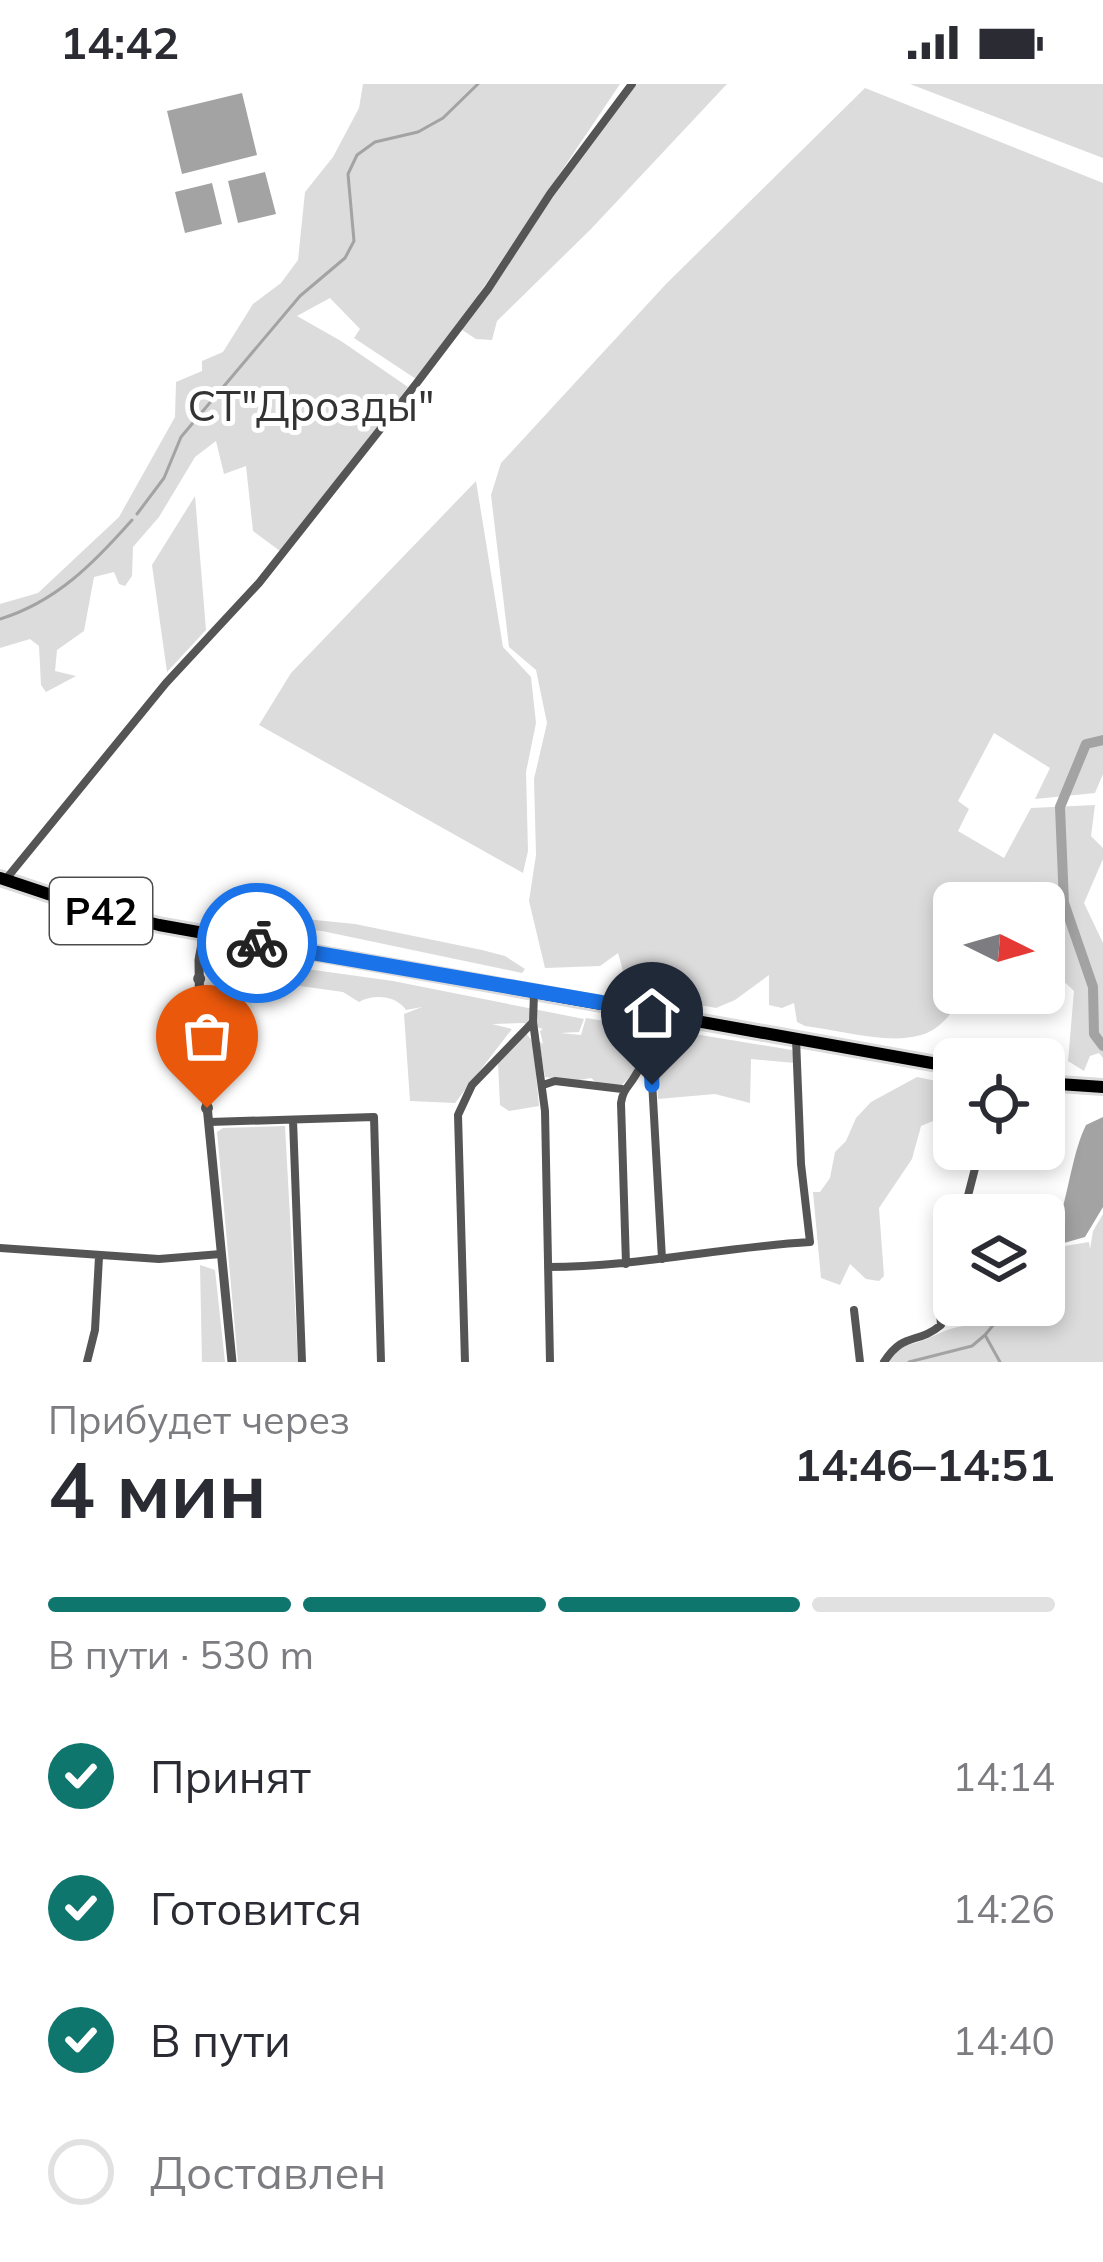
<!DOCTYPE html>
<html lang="ru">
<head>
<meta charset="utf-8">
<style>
	:root { --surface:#fff; --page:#f7f7f7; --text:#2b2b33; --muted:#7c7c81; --line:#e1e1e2; --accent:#0f766e }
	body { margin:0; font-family:Mulish,sans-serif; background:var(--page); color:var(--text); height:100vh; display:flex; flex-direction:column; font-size:45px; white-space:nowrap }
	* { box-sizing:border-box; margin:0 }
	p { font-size:39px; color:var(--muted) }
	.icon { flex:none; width:66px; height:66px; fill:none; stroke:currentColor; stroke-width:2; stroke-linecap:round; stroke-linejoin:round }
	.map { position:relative; height:1278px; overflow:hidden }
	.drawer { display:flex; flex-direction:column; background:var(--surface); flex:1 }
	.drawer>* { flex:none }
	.needle { width:78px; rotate:95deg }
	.controls { position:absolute; left:933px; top:798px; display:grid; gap:24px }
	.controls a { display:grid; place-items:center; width:132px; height:132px; border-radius:18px; background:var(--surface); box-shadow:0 6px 18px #0003; font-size:60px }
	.pin { position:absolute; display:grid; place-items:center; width:102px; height:102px; color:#fff; margin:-123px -51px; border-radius:50% 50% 50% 0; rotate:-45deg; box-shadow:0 0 12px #0007 }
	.pin .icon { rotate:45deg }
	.courier { position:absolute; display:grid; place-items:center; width:120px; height:120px; margin:-60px; border:9px solid #1a73e8; border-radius:50%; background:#fff; color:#222; box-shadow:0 3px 15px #0007 }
	.overview em { font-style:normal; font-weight:700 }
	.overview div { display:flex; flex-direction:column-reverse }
	.overview { display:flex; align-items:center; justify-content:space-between; height:204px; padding:0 48px }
	h1 { font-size:78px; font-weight:700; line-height:90px }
	.bar { display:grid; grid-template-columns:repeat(4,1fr); gap:18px 12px; align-content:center; height:144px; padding:0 48px }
	.bar i { height:15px; border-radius:9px; background:var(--line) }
	.bar .current { background:var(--accent) }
	.bar p { grid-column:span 4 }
	ol { padding:0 48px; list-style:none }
	li { display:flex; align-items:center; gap:36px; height:132px }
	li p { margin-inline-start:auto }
	li .icon { padding:12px; border-radius:50%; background:var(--accent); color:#fff; stroke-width:4 }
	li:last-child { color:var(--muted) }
	li i { width:66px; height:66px; border:6px solid var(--line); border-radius:50% }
	.status { display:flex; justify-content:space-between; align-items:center; height:84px; padding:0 60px; background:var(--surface); direction:ltr }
	.status svg { height:33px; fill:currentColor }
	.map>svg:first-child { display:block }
	.green { fill:#dcdcdc }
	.water { fill:#a3a3a3 }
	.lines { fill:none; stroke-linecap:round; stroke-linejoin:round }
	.stream { stroke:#a3a3a3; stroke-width:3 }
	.river { stroke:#a3a3a3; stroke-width:10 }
	.primary-casing { stroke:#dbdbdb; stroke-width:18 }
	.minor { stroke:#555; stroke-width:8 }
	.tertiary { stroke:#555; stroke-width:9 }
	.primary { stroke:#000; stroke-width:12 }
	.done { stroke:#595959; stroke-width:12; stroke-dasharray:0 21.6 }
	.route { stroke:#1a73e8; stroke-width:15 }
	.labels { text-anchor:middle; stroke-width:10; stroke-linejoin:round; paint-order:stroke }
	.shield { fill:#fff; stroke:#4c4c4c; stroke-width:3 }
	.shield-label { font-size:39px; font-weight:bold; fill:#000 }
	.park-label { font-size:42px; fill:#333; stroke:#fff }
</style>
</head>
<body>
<div class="status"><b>14:42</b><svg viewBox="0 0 49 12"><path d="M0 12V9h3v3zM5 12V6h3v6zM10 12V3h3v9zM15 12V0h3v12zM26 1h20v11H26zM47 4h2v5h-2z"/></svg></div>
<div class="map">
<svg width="1103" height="1278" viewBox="0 0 1103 1278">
	<rect width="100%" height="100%" fill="#fff"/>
	<!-- green -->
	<path class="green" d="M363,0h257l-141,210 7,5 64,-98 87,-117h90l-136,145 -94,92 -5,19 -16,-1 -20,-13 -40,53 -62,-41 6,-9 -30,-31 -33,18 44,25 67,46 -128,164 -27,-20 -7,-65 -22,8 -8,-33 -21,16 -36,60 -26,30 -1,29 -7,10 -6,-2 -5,-12 -20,5 -10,54 -27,19 -2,21 21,5 -30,16 -5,-7 -2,-39 -9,-7 -30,9v-44l38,-11 81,-76 56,-100 1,-35 26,-11v-10l21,-9 30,-48 28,-21 17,-23 7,-68 28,-35 26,-49z
		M910,0h193v74z
		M865,4l238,95v591l-8,19 -60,6 15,-31 -56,-35 -36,68 11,8 -11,22 46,27 27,-50 64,-3 -4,31 12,12v11l-19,44 19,40v115l-4,-5 -9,3 -6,15 -16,-10 6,-70 -19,-18 -11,6v-76h-90v90h68l-20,12h-44c-10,12 -21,26 -37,30 -34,10 -81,-5 -116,-9l-8,-4 -3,-19 -12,5 -13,-3v-30l-34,25 -19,8 -87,-16 -11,-39 -18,13 -55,2 -16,-67 7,-46 -2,-76 13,-56 -11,-53 -27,-23 -18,-152 10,-32 165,-179z
		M476,397l27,166 28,30 5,46 -10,49 2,79 -5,22 -264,-148 32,-52z
		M195,412l11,134 -39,42 -15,-107z
		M251,825l34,8 70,7 127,26 23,6 20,13 -3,4 -200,-42 -76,-7 -5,-5 2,-9z
		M285,882l108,15 191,38 -5,13 -19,1 21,2 5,-17 63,10 -16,46 -12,12 -24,-3 -6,-5 -17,3 -29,-4 -6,-36 4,3 -3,-13 3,-2 -20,-6 -31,1 20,5 -57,74 -45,-2 -6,-87 18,-7 -16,3c-10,-15 -33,-16 -47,-8l-16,-10 -57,-8 -7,-16z
		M658,944l134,22 3,13 -44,-4 -1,44 -35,-9 -57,5 -4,-58z
		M526,949l7,9 6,64 -30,5 -9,-6 -2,-42z
		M917,993l29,6 7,6 -8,27 -24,10 -9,33 -33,49 5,68 -5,5 -13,-2 -16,-15 -10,21 -19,-7 -8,-86h7l10,-14 5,-26 11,-11 10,-23 15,-16z
		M285,1042l13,236h-60l-21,-230 6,-4z
		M1103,1130v148h-214l12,-16c19,-2 32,-11 49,-17 28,-8 33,2 54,-24h40c0,-27 -3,-48 13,-71l8,12 24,-4 1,7 3,-18z
		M200,1181l15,5 10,92h-23z"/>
	<!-- water -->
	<path class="water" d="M242,9l15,62 -75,19 -15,-63z
		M265,88l11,42 -38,9 -10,-42z
		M212,99l10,41 -37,9 -10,-41z
		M1103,1033v90l-18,30 -21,6c0,-9 -6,-19 -3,-29 8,-27 13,-65 25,-89z"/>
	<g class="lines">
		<!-- stream -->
		<path class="stream" d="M137,430l27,-36 17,-41 119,-141 45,-38 9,-17 -6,-67 9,-19 18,-13 43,-10 25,-14 35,-34
			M0,535c56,-17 94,-56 132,-99
			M1044,1178l19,-21
			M909,1278l63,-16 13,-11
			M1000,1278l-15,-27 25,-30"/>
		<!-- river -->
		<path class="river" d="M1103,656l-17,4 -26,63 4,96 29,84 1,47 9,12"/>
		<defs>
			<path id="primary" d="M0,794l87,29 72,18 795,142
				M1044,999l59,4"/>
		</defs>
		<!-- primary casing -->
		<use href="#primary" class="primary-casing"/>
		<!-- minor -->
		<path class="minor" d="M6,795l160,-196 93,-100 157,-199 72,-95 62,-95 82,-110
			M534,909l-1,29 12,89 5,251
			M650,961l12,214
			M543,1001l12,-4 67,8
			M293,1036l9,242
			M209,1038l165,-5 7,245
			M963,1131l17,-66
			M0,1164l159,11 62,-5
			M626,1180l-5,-161c2,-14 7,-15 14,-27 12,-18 16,-42 20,-63
			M548,1183c88,0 174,-20 262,-25l-9,-78 -5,-125
			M854,1226l6,52
			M87,1278l8,-32 4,-73
			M465,1278l-7,-247 14,-30 61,-63
			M884,1278c20,-31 33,-17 57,-37l-1,-12 14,-62"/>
		<!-- tertiary -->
		<path class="tertiary" d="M204,849l-5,27 1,74 32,328"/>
		<!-- primary -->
		<use href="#primary" class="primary"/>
	</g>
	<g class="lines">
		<!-- done -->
		<path class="done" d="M207,1024l-9,-118 6,-57 53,10"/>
		<!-- route -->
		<path class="route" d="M257,859l399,69 -6,30 2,43"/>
	</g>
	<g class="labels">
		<!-- shield labels -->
		<rect class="shield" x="50" y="794" width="102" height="66" rx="9"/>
		<g class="shield-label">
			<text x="101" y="841">Р42</text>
		</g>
		<!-- park labels -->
		<g class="park-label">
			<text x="311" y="337">СТ"Дрозды"</text>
		</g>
	</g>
</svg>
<div class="controls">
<a><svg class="needle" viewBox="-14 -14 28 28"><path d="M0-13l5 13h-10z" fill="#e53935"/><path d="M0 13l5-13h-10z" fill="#7c7c81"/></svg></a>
<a><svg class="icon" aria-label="locate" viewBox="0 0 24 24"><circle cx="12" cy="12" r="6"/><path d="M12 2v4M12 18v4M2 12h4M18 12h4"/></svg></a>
<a><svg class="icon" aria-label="layers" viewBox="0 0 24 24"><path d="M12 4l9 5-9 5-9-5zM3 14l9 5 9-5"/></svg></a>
</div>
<div class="pin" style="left:207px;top:1024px;background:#ea580c"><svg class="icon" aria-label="bag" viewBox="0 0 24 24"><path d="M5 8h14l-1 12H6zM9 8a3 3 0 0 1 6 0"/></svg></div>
<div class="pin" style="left:652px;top:1001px;background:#1f2937"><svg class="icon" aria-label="home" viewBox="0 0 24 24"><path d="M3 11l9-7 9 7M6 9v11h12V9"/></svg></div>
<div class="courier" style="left:257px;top:859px"><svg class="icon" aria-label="bike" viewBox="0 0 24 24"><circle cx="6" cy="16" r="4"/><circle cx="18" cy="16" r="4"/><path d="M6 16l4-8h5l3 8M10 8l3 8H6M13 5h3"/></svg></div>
</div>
<section class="drawer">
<div class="overview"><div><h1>4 мин</h1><p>Прибудет через</p></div><em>14:46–14:51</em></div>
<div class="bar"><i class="current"></i><i class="current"></i><i class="current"></i><i></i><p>В пути · 530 m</p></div>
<ol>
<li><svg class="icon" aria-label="check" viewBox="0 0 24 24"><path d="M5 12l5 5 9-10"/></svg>Принят<p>14:14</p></li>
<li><svg class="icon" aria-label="check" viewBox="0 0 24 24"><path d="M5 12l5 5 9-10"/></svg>Готовится<p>14:26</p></li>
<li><svg class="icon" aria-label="check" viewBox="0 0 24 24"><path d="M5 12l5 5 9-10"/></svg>В пути<p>14:40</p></li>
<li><i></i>Доставлен</li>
</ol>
</section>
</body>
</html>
